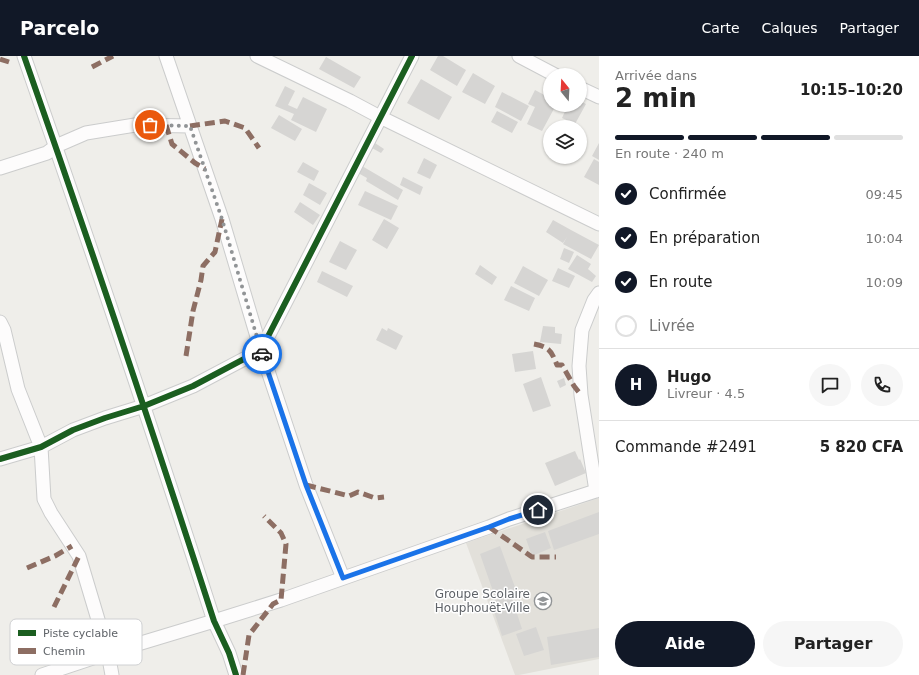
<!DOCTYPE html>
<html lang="fr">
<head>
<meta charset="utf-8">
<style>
	:root { --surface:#fff; --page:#f6f6f6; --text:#222; --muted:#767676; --line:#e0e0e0; --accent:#111827 }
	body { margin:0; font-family:"DejaVu Sans",sans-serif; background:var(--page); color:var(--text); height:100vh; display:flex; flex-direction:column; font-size:15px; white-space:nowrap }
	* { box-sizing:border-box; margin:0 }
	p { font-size:13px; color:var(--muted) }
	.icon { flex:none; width:22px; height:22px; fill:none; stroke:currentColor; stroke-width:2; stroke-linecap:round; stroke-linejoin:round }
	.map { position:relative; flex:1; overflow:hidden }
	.details { display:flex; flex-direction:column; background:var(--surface); width:320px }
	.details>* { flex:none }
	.needle { width:26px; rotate:342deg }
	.buttons { position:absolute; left:543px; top:12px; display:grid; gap:8px }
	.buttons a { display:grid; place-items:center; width:44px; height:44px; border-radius:50%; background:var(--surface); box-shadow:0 1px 3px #0004; font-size:20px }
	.pin { position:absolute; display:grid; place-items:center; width:34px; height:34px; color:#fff; margin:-17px; border:2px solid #fff; border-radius:50%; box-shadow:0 1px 4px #0007 }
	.courier { position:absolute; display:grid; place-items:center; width:40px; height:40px; margin:-20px; border:3px solid #1a73e8; border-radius:50%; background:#fff; color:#222; box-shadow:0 1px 5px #0007 }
	.headline em { font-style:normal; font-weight:700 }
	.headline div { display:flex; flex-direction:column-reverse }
	.headline { display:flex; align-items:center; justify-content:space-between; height:68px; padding:0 16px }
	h1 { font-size:26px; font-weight:700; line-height:30px }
	.bar { display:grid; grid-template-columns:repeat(4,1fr); gap:6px 4px; align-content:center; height:48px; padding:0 16px }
	.bar i { height:5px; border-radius:3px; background:var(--line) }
	.bar .current { background:var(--accent) }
	.bar p { grid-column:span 4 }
	.line { display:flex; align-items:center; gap:10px; padding:0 16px; border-top:1px solid var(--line) }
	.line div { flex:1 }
	.round { display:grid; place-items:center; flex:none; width:42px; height:42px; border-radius:21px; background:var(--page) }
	ol { padding:0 16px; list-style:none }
	li { display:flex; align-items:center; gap:12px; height:44px }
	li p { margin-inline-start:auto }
	li .icon { padding:4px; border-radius:50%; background:var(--accent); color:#fff; stroke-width:4 }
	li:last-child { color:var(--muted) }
	li i { width:22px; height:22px; border:2px solid var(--line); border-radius:50% }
	.cta { display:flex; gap:8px; margin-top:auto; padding:8px 16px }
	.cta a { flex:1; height:46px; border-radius:24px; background:var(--accent); color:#fff; font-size:16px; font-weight:700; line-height:46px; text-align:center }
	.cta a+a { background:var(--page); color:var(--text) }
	header { display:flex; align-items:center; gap:24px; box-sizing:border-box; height:56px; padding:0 20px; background:var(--accent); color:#fff }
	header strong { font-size:19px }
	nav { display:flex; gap:22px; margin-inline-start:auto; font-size:14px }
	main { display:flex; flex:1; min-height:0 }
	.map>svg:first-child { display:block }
	.education { fill:#e2e0da }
	.building { fill:#d6d5d3 }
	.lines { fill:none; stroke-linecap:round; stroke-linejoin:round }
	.minor-casing { stroke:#cbcccc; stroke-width:15 }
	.minor { stroke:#fdfcfc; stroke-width:13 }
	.quiet { stroke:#8d6e63; stroke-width:5; stroke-dasharray:10 5; stroke-linecap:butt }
	.cycleway-casing { stroke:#fff; stroke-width:8 }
	.cycleway { stroke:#1b5e20; stroke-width:6 }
	.done { stroke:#919496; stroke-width:4; stroke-dasharray:0 7.2 }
	.route { stroke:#1a73e8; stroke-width:5 }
	.labels { text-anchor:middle; stroke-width:3; stroke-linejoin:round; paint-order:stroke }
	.poi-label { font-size:12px; fill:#5f6368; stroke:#fff; text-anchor:end }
	.key { fill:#fff; stroke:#cfd0d2; stroke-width:1 }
	.key-label { font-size:11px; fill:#5f6368 }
</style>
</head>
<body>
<header>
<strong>Parcelo</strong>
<nav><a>Carte</a><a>Calques</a><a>Partager</a></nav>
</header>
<main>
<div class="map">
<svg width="599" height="619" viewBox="0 0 599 619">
	<rect width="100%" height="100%" fill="#efeeea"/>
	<!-- education -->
	<path class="education" d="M599,442v161l-80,16h-4l-49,-132z"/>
	<!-- building -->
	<path class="building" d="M438,0h5l23,14 -9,16 -27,-16z
		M326,1l35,20 -7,11 -35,-19z
		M473,17l22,13 -10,18 -23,-12z
		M421,23l31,18 -13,23 -32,-17z
		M285,30l10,5 -7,14 9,4 6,-12 24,12 -11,23 -25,-12 3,-6 -19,-8z
		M535,34l15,8v7h6l-14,26 -15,-7 8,-17 -7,-3z
		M502,36l27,14 -8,15 -26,-14z
		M580,45l6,3 -11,20 -13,-6 6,-13h12z
		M497,55l21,11 -6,11 -21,-11z
		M279,59l23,14 -7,12 -24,-13z
		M375,87l9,6 -3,4 -9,-5z
		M599,87v17l-7,-4z
		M424,102l13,7 -7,14 -13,-6z
		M594,103l5,3v23l-15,-8z
		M303,106l16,9 -5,10 -17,-9z
		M362,110l41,24 -5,10 -32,-19 1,-3 -9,-5z
		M403,121l20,10 -3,8 -20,-10z
		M309,127l18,10 -7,12 -17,-10z
		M365,135l33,15 -7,14 -33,-15z
		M300,146l20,13 -7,10 -19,-13z
		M384,163l15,9 -12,21 -15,-9z
		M553,164l18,10 28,15 -8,14 -28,-15 4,-7 -4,6 -17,-11z
		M340,185l17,9 -11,20 -17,-8z
		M564,192l10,4 -5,11 -9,-4z
		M577,199l14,9 -3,5 8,7 -4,6 -24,-13z
		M480,209l17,12 -5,8 -17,-11z
		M523,210l25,14 -9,16 -25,-13z
		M558,212l17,8 -6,12 -17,-7z
		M322,215l31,15 -6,11 -30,-15z
		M511,230l24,12 -6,13 -25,-11z
		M543,270l12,1v6l7,1 -1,10 -21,-2z
		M382,272l5,3 1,-3 15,8 -7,14 -20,-10z
		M533,295l3,18 -21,3 -3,-18z
		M541,321l10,29 -18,6 -10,-28z
		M564,322l2,7 -6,3 -3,-7z
		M575,395l4,9 1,-1 6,14 -31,13 -10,-23z
		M599,456v22l-45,16 -6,-19z
		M545,476l6,16 -19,8 -6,-17z
		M500,490l16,44 -21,7 -15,-43z
		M511,539l11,34 -20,7 -11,-34z
		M536,571l8,23 -20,6 -8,-22z
		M599,572v29l-48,8 -4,-28z"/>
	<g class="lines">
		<defs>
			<path id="minor" d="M24,0c66,188 129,376 190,565l15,32 7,22
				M166,0l56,163 39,131 45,135 37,93
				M257,0l93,45 30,16 219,107
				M519,0l36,19
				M580,32l19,9
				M0,112l47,-15 9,-7 30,-13 49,-8 55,1
				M0,266l4,8 14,59 23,58 3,52 7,14 28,43 29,97 4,22
				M0,403l41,-12 32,-17 32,-12 39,-12 49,-20 68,-36 151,-294
				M596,435l-15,-96 -2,-29 3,-36 12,-30 5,-7
				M42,619l66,-22 106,-32 67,-21 208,-73 20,-8 90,-29"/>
		</defs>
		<!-- minor casing -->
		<use href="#minor" class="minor-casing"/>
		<!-- minor -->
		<use href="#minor" class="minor"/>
		<!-- quiet -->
		<path class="quiet" d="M0,3l9,3
			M92,11l21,-11
			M166,69l6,19 23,19 10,6
			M190,70l35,-5 20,7 14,20
			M534,288c15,3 17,6 23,21h5l12,21 7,9
			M186,300l7,-45 8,-31 2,-14 12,-14 7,-33
			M306,429l43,11 9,-4 17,6 9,-1
			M489,471l43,30h24
			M27,512l28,-12 17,-10
			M54,551l25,-51
			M243,619l6,-40 24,-31 8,-4 5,-56 -5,-11 -17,-17"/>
		<defs>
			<path id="cycleway" d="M24,0c66,188 129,376 190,565l15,32 7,22
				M0,403l41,-12 32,-17 32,-12 39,-12 49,-20 68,-36 151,-294"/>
		</defs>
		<!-- cycleway casing -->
		<use href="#cycleway" class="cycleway-casing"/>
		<!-- cycleway -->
		<use href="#cycleway" class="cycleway"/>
	</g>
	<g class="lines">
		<!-- done -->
		<path class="done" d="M150,69l40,1 32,93 40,135"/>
		<!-- route -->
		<path class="route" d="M262,298l44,131 37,93 146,-51 20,-8 29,-9"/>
	</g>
	<!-- icons -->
	<defs>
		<symbol id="school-ring" viewBox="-11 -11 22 22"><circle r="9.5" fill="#fff" stroke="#919496" stroke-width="1.5"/><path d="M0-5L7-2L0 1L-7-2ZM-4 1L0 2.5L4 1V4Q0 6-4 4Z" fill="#919496"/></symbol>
	</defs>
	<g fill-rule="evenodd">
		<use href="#school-ring" x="533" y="535" width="20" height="20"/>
	</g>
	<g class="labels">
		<!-- poi labels -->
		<g class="poi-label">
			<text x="530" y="542">Groupe Scolaire<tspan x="530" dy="14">Houphouët-Ville</tspan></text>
		</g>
	</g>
	<!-- legend -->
	<rect x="10" y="563" width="132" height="46" rx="6" class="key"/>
	<rect x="18" y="574" width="18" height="6" fill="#1b5e20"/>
	<rect x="18" y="592" width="18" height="6" fill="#8d6e63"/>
	<g class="key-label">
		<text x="43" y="581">Piste cyclable</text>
		<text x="43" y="599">Chemin</text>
	</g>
</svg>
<div class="buttons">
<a><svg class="needle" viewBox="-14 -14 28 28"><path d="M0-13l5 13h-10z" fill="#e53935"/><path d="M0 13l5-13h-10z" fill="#767676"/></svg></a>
<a><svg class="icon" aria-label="layers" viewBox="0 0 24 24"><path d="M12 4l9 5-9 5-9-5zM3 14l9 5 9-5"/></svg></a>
</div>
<div class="pin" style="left:150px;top:69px;background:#ea580c"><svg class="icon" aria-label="bag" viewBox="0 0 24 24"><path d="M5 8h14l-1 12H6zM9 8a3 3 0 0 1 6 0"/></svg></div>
<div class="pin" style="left:538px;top:454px;background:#1f2937"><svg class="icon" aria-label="home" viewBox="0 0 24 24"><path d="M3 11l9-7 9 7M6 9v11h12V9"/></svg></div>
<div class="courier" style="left:262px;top:298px"><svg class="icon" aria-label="car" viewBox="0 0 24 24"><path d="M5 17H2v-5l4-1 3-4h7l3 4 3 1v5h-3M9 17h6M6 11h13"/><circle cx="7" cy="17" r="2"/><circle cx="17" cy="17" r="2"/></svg></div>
</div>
<section class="details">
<div class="headline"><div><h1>2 min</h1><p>Arrivée dans</p></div><em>10:15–10:20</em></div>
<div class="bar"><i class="current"></i><i class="current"></i><i class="current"></i><i></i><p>En route · 240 m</p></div>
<ol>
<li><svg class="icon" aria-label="check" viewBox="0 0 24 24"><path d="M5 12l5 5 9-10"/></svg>Confirmée<p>09:45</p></li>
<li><svg class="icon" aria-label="check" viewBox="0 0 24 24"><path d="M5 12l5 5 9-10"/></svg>En préparation<p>10:04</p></li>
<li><svg class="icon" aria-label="check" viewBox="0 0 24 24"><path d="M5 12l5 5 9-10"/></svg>En route<p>10:09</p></li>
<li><i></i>Livrée</li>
</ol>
<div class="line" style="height:72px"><b class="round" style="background:var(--accent);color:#fff">H</b><div><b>Hugo</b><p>Livreur · 4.5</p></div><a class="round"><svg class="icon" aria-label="chat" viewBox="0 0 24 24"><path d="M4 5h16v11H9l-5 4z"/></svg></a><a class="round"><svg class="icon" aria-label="phone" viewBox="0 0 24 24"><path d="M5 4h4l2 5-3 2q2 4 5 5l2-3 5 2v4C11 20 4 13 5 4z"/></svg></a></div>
<div class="line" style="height:52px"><div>Commande #2491</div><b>5 820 CFA</b></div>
<div class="cta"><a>Aide</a><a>Partager</a></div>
</section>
</main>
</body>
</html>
